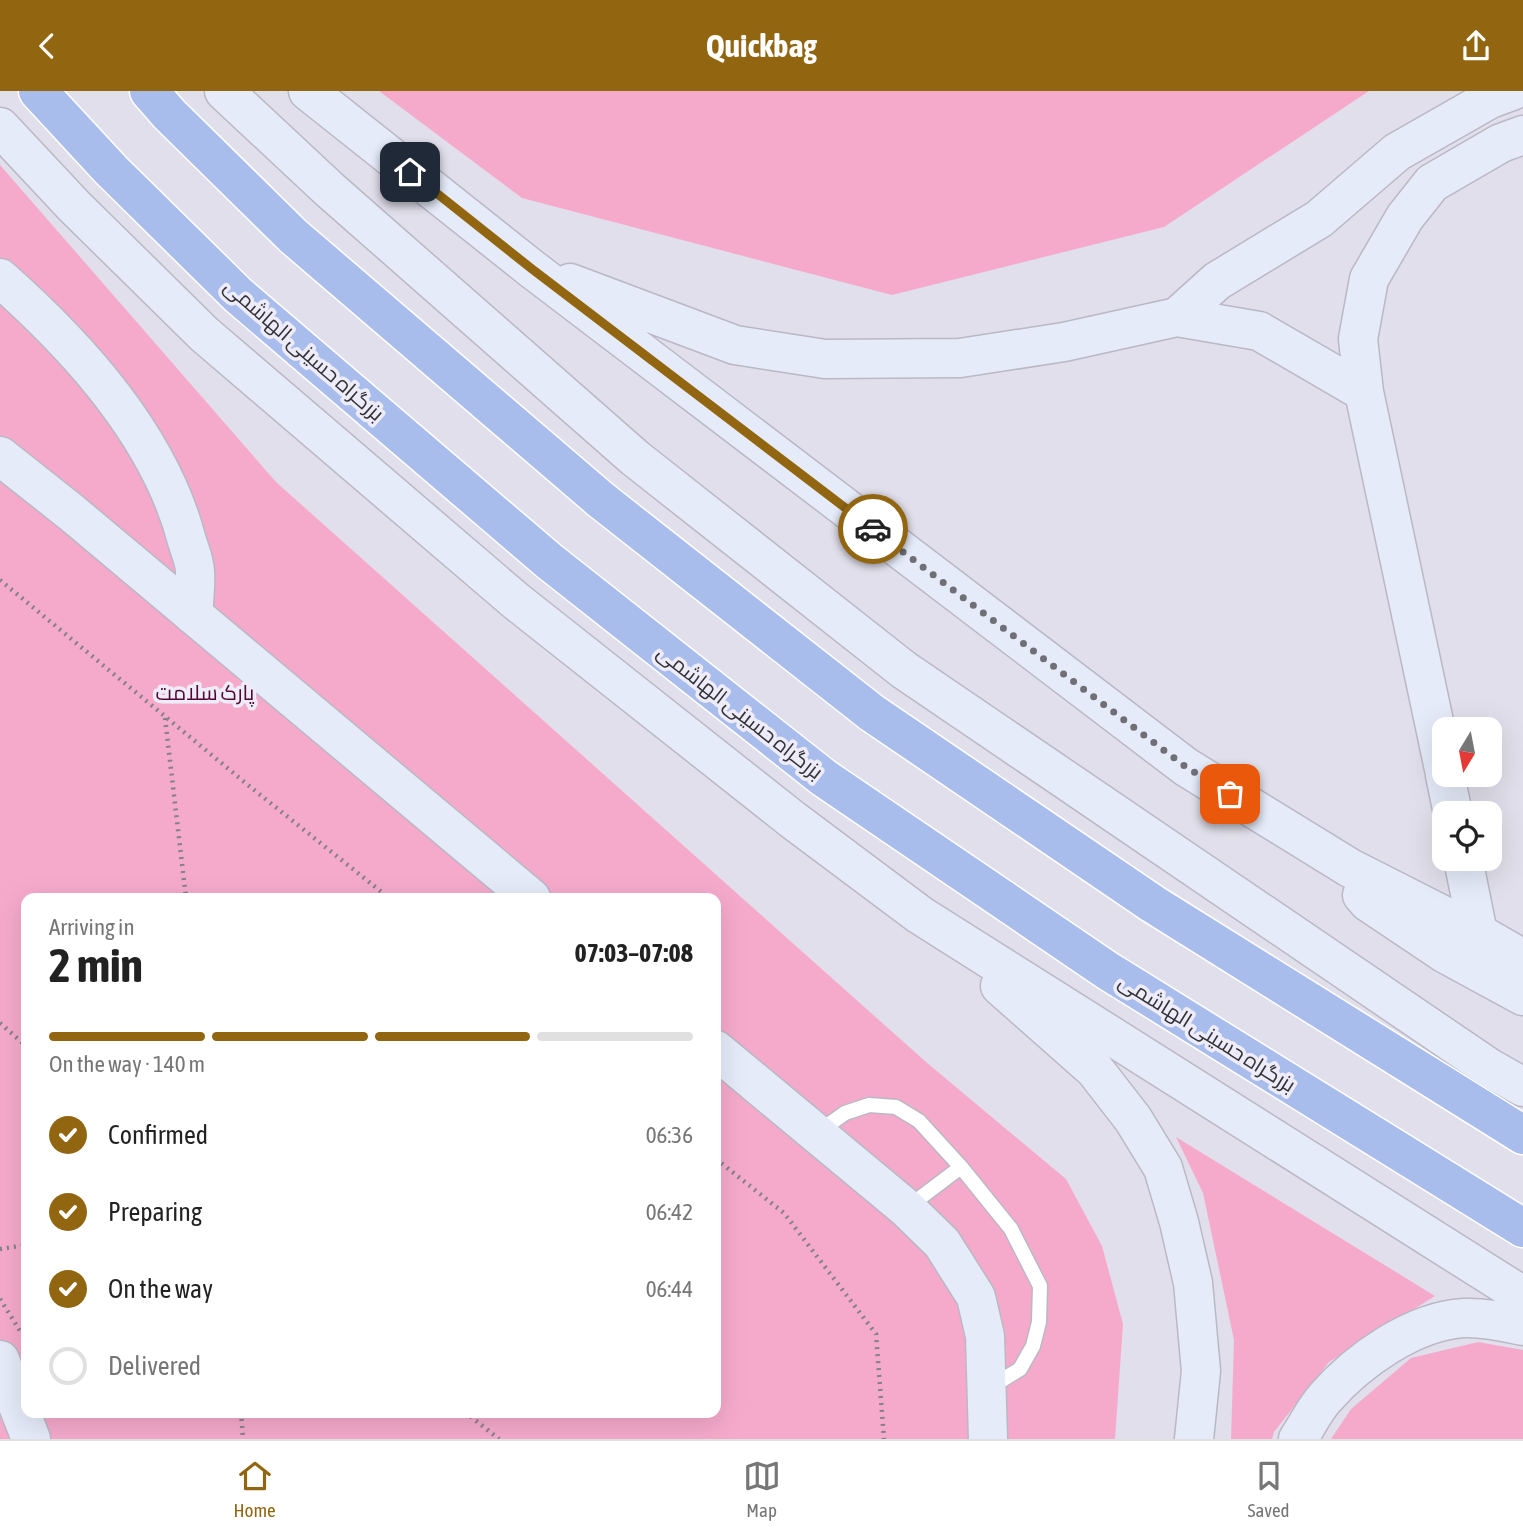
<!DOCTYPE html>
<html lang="en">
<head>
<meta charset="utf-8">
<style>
	:root { --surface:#fff; --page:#f2f2f2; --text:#222; --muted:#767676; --line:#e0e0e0; --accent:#926611 }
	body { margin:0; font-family:"Asap Condensed",Cairo,sans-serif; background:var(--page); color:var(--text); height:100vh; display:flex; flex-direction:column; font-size:26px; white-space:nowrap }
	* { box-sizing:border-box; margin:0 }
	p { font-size:23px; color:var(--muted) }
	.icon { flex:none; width:38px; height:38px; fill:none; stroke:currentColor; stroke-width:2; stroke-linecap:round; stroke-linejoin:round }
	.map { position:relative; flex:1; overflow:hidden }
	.drawer { position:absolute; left:21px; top:802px; width:700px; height:525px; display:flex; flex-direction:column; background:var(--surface); border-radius:14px; box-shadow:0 7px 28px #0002 }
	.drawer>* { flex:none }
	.needle { width:46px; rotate:190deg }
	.buttons { position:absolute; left:1432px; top:626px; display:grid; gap:14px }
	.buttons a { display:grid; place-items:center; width:70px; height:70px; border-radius:14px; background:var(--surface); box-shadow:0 7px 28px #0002; font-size:35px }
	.pin { position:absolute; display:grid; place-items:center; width:60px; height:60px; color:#fff; margin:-30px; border-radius:14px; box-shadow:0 4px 10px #0006 }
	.courier { position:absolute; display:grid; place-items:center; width:70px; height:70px; margin:-35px; border:5px solid #926611; border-radius:50%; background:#fff; color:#222; box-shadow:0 2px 9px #0007 }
	.overview em { font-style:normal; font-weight:700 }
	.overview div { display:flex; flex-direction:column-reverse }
	.overview { display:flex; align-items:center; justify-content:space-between; height:119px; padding:0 28px }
	h1 { font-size:46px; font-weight:700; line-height:52px }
	.bar { display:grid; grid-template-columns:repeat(4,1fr); gap:10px 7px; align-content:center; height:84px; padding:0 28px }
	.bar i { height:9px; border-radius:5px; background:var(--line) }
	.bar .on { background:var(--accent) }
	.bar p { grid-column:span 4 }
	ol { padding:0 28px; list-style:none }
	li { display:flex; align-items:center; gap:21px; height:77px }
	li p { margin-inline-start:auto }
	li .icon { padding:7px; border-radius:50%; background:var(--accent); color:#fff; stroke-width:4 }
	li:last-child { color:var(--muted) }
	li i { width:38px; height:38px; border:4px solid var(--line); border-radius:50% }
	header { display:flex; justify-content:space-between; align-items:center; height:91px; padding:0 28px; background:var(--accent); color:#fff; font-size:32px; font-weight:700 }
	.tab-bar { display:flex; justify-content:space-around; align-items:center; height:98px; border-top:2px solid var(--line); background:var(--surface); font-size:19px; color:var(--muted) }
	.tab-bar a { display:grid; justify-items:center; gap:4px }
	.tab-bar .on { color:var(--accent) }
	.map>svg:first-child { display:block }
	.green { fill:#f6aacb; fill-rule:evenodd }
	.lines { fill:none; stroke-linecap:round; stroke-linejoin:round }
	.lane-casing { stroke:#bab8c4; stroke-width:17 }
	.secondary-casing { stroke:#bab8c4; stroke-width:41 }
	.highway-casing { stroke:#fff; stroke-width:41 }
	.path { stroke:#83818a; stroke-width:4.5; stroke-dasharray:2 5; stroke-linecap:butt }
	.lane { stroke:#fff; stroke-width:14 }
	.secondary { stroke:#e5ebf9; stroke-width:38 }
	.highway { stroke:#a8bdec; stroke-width:38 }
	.done { stroke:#706f76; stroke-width:7; stroke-dasharray:0 12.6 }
	.route { stroke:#926611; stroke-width:9 }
	.labels { text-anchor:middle; stroke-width:7; stroke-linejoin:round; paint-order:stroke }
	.street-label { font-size:21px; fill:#333237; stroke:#eeecf8 }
	.park-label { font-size:21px; fill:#540734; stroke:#eeecf8 }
</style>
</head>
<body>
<header><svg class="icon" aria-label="back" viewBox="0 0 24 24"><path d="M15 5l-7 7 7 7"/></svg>Quickbag<svg class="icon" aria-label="share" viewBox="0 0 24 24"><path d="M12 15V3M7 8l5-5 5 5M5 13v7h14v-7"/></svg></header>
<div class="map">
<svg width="1523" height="1348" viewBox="0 0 1523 1348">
	<rect width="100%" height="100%" fill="#e1dfeb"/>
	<!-- green -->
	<path class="green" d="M379,0h990l-205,136 -272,68 -370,-97z
		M0,74l276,317 650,580 140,117 36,67 21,78 -8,115h-1115zM26,807h690v514h-690z
		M1176,1046l259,159 -106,66 -55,70 -2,7h-41l3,-99 -31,-147z
		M1478,1251l45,8v89h-192l20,-30 60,-51z"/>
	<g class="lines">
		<defs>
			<path id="lane" d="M817,1042l28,-20 24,-8 27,2 23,14 42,46 50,62 29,57 -1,36 -6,24 -13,23 -29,18
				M908,1116l53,-40"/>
			<path id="secondary" d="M224,0l106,99 305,268 269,212 584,397 35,20
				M308,0l224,178 654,498 164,101 128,65 45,26
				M0,36l74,79 130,128 312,267 277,219 127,95 603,381
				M0,187c79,70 160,159 187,263 3,10 8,21 8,31 1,14 -1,29 -2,43
				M570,192l165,62 90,14 135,-1 104,-16 113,-25 82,14 105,61
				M1177,226l40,-36 102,-62 78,-67 93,-53 22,-8
				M0,365l72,57 459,385
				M1444,678l-80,-377 -6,-53 11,-60 36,-62 27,-34 69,-40 22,-8
				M1445,684l8,39
				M1463,768l15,74
				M1362,804l6,7 76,51 79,43
				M1000,895l95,84 38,49 30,49 16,54 14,61 8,88 -7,68
				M716,959l190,158 36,35 34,54 9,39 3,103
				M0,1269l31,79
				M1298,1348c9,-13 16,-29 27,-41 32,-37 88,-77 139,-80 20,-1 40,4 59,8"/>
			<path id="highway" d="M38,0l73,79 127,125 311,266 275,217 284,193 415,257
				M149,0l20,23 124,122 308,264 271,213 281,191 370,231"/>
		</defs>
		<!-- lane casing -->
		<use href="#lane" class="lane-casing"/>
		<!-- secondary casing -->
		<use href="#secondary" class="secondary-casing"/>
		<!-- highway casing -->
		<use href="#highway" class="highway-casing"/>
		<!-- path -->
		<path class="path" d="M0,489l248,205 141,113
			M165,627l21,180
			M0,932l26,23
			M716,1068l68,54 92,121 8,105
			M0,1158l26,-4
			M0,1208l22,35
			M241,1321l2,27
			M465,1321l34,27"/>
		<!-- lane -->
		<use href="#lane" class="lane"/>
		<!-- secondary -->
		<use href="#secondary" class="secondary"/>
		<!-- highway -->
		<use href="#highway" class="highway"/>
	</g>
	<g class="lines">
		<!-- done -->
		<path class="done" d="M873,438l313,238 44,27"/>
		<!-- route -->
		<path class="route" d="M410,81l122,97 341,260"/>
	</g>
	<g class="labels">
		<!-- street labels -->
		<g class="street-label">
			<text transform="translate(304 259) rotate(41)" y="7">بزرگراه حسینی الهاشمی</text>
			<text transform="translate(740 621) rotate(38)" y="7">بزرگراه حسینی الهاشمی</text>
			<text transform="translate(1207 942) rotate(32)" y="7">بزرگراه حسینی الهاشمی</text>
		</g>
		<!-- park labels -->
		<g class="park-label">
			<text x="205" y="609">پارک سلامت</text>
		</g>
	</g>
</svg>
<div class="buttons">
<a><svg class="needle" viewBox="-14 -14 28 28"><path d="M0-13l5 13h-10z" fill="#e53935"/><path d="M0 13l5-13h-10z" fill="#767676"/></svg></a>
<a><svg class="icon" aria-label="locate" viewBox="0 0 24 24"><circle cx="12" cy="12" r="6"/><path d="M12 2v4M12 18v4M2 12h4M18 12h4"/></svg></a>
</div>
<div class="pin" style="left:1230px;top:703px;background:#ea580c"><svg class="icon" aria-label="bag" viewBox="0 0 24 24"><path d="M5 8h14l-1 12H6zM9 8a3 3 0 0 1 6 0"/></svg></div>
<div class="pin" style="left:410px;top:81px;background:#1f2937"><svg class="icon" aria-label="home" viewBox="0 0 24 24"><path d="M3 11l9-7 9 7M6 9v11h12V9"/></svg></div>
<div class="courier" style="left:873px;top:438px"><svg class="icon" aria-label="car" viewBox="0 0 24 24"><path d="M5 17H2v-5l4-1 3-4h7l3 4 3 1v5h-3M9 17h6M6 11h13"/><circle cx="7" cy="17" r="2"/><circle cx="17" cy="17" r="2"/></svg></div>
<section class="drawer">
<div class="overview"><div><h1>2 min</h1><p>Arriving in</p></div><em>07:03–07:08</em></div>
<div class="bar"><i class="on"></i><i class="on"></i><i class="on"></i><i></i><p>On the way · 140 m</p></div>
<ol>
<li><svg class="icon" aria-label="check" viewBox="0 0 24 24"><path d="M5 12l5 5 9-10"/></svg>Confirmed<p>06:36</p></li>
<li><svg class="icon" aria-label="check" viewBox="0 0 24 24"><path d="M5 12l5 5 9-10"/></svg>Preparing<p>06:42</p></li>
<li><svg class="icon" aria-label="check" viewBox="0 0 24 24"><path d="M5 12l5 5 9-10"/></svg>On the way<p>06:44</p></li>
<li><i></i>Delivered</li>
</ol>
</section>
</div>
<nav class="tab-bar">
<a class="on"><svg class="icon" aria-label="home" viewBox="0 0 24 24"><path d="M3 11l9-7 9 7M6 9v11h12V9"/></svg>Home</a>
<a><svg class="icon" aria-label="map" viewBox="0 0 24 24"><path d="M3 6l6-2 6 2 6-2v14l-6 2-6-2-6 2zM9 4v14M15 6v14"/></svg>Map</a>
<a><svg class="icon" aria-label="saved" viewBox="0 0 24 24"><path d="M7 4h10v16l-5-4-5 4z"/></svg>Saved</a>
</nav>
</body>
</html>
